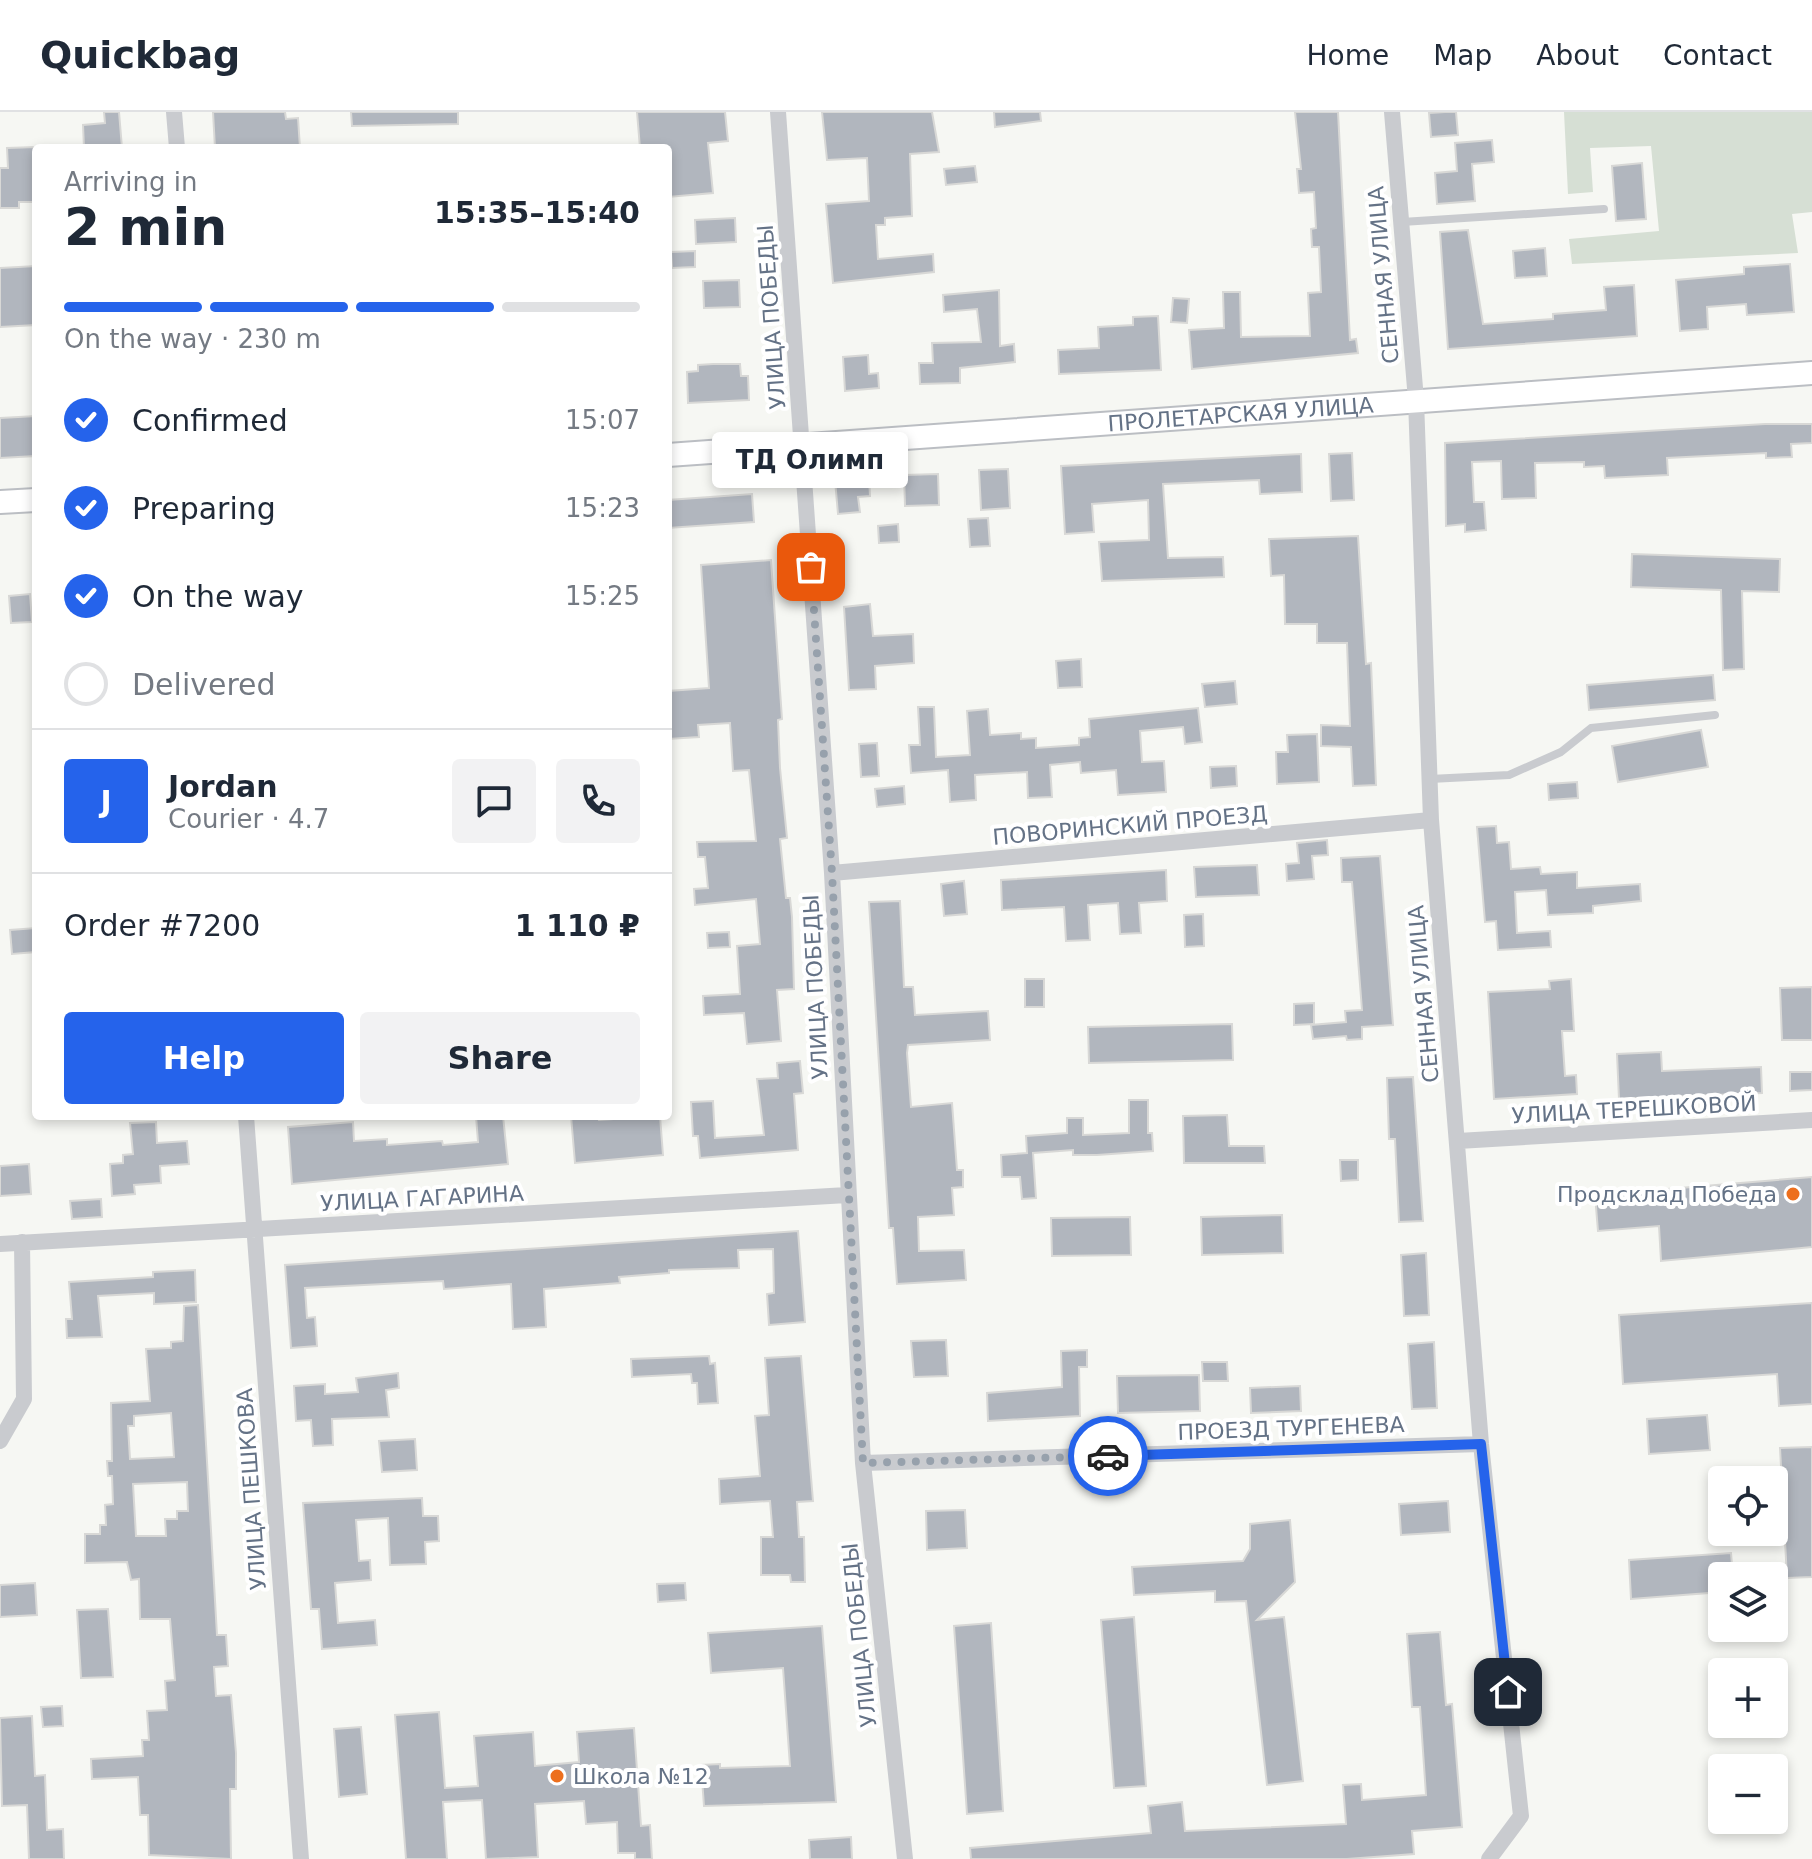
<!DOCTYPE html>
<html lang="en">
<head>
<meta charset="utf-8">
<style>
	:root { --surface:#fff; --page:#f2f2f3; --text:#1f2937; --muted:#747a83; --line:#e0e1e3; --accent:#2563eb }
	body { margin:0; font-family:"DejaVu Sans",sans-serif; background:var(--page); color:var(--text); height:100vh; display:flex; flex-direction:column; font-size:30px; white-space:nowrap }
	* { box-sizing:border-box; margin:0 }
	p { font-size:26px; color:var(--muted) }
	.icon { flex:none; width:44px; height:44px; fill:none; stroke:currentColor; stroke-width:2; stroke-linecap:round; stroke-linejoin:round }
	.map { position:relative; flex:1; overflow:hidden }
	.sheet { position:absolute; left:32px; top:32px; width:640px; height:976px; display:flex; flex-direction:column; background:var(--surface); border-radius:8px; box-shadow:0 4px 12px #0003 }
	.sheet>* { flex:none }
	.tools { position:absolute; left:1708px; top:1354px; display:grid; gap:16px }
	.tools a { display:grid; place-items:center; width:80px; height:80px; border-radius:8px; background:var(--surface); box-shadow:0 4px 12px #0003; font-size:40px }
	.pin { position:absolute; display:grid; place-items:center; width:68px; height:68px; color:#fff; margin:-34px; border-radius:16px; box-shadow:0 4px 12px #0006 }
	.courier { position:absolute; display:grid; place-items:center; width:80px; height:80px; margin:-40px; border:6px solid #2563eb; border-radius:50%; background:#fff; color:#222; box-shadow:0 2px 10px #0007 }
	.bubble { position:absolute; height:56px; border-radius:8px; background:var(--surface); box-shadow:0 4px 12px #0003; font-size:26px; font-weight:700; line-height:56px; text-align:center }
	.headline em { font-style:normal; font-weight:700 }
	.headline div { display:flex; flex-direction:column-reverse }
	.headline { display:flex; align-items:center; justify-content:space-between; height:136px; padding:0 32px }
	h1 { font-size:52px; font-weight:700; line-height:60px }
	.bar { display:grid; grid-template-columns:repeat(4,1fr); gap:12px 8px; align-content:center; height:96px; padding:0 32px }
	.bar i { height:10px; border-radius:6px; background:var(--line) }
	.bar .active { background:var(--accent) }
	.bar p { grid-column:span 4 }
	.line { display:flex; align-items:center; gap:20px; padding:0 32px; border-top:2px solid var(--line) }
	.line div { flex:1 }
	.round { display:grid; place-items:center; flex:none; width:84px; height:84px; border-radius:8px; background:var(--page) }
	ol { padding:0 32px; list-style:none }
	li { display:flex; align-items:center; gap:24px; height:88px }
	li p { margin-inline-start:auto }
	li .icon { padding:8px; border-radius:50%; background:var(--accent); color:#fff; stroke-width:4 }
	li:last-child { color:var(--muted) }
	li i { width:44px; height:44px; border:4px solid var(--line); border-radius:50% }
	.button { display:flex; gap:16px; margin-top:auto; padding:16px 32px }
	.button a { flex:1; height:92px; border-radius:8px; background:var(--accent); color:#fff; font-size:32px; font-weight:700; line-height:92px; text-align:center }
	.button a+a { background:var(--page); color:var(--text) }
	header { display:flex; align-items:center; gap:48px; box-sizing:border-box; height:112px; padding:0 40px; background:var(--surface); border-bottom:2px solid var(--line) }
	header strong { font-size:38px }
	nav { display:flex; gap:44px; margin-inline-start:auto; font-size:28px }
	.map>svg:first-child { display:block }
	.green { fill:#d6dfd4 }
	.building { fill:#b1b6be; stroke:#d8d8d6; stroke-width:2; fill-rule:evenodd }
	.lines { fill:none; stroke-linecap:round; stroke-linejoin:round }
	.secondary-casing { stroke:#bbbec3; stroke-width:26 }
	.lane { stroke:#c9cbcf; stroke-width:8 }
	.street { stroke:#c9cbcf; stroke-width:16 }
	.secondary { stroke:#fff; stroke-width:22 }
	.done { stroke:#97a1ac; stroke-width:8; stroke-dasharray:0 14.4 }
	.route { stroke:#2563eb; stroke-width:10 }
	.poi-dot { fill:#ed6f1d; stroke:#fff; stroke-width:3 }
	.labels { text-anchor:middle; stroke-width:8; stroke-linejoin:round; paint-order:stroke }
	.street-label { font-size:22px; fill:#647286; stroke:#fff }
	.poi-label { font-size:22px; fill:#647286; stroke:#fff; text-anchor:end }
</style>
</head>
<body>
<header>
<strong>Quickbag</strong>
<nav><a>Home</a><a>Map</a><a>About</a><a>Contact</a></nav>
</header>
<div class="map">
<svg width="1812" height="1747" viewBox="0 0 1812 1747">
	<rect width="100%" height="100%" fill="#f6f7f3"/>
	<!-- green -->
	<path class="green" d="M1564,0h248v100l-20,2 6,39 -226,11 -3,-25 90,-8 -8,-85 -61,2 3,44 -25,2z"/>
	<!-- building -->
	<path class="building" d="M104,0h15l3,36h-38l-1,-23 22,-2z
		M213,0h72l1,7 12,-1 2,30h-85z
		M351,0h107v12l-106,2z
		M637,0h88l3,29 -20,2 5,50 -45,4v-49h-28z
		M822,0h110l7,40 -29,2 2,62 -27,2v7h-9l2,34 55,-5 1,18 -101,11 -7,-79 43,-3 -2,-43 -40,2z
		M994,0h46l1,9 -46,6z
		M1295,0h43l12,228 6,-1 2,14 -166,16 -3,-39 35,-2 -1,-36h17l1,45 69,-1 -2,-43 13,-1 -2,-45h-7l-1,-18 5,-1 -2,-36 -15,1 -2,-24h4z
		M1445,0h11l2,23 -27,2 -2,-24z
		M1492,28l2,22 -22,2 3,37 -38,3 -2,-31 22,-2 -2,-28z
		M36,35v55h-17v6h-19v-40h8l-1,-20z
		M1642,51l4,56 -30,2 -4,-55z
		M975,54l2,16 -31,3 -2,-16z
		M735,106l1,24 -40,2 -1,-24z
		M1468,118l15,94 70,-5v-5l53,-4 -2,-23 30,-2 3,51 -189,13 -8,-117z
		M1545,136l2,28 -32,2 -2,-27z
		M695,139v16l-23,1 -1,-16z
		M1790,152l4,48 -47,3 -1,-11 -39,3 1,22 -28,2 -4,-51 68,-6v-7z
		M36,154v59l-36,2v-59z
		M739,168l1,27 -36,1 -1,-27z
		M999,178l1,56 14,-2 1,18 -55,6v15l-40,1 -1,-21h14l-1,-20 49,-1 -4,-33 -33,3 -1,-17z
		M1173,186l16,1 -2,24 -16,-1z
		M1158,204l3,54 -102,4 -1,-24 41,-2 -1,-21 35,-2v-8z
		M868,243l1,19 9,-1 1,15 -34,3 -2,-34z
		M713,252h27l1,12h7l1,24 -61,3 -1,-31 11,-1v-6z
		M36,304v40l-36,2v-40z
		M1765,312h47v19l-21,1 1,13 -26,1v-5l-99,5 1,17 -63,3 -1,-12 -20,1v-5l-49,1 1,35 -34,1 -1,-38 -29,1 2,40h10l2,28 -21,2v-8l-19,2 -1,-83z
		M1352,341l2,47 -23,1 -2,-47z
		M1301,342l1,38 -42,2 -1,-14 -96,4 5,74 55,-1 1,20 -122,4 -3,-39 50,-2 -1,-40 -56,4 2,28 -29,2 -4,-68z
		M1008,357l2,39 -29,2 -2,-40z
		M938,362l1,31 -34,1 -1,-31z
		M869,365l1,19 -12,1 2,15 -22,2 -3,-34z
		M752,382l2,28 -86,6v-28z
		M988,406l2,28 -20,1 -2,-28z
		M898,412l1,18 -20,1 -1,-17z
		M1358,424l8,128 5,-1 5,122 -23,1 -2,-39 -30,-1v-21l29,1 -3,-83h-30v-19h-32l-1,-49 -13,1 -2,-37z
		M1632,442l148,5 -1,33 -37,-1 2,78 -21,1 -2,-80 -90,-3z
		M771,448l11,159 -4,1 2,48 7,70 -7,1 6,59h4l2,19 2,72 -17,1 4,51 -34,3 -3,-31 -40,2 -1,-19 37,-2 -3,-48 23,-2 -4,-45 -61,6 -1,-16 14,-1 -3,-31h-7l-1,-15 59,-1 -7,-71 -16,1 -3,-48 -32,2 1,12 -31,2v-48l41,-3 -8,-123z
		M30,482l2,28 -21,1 -2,-27z
		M870,492l3,32 40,-2 1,29 -39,3 1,23 -27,1 -5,-83z
		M1081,547l1,28 -24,1 -2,-27z
		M1713,563l2,25 -126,10 -2,-25z
		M1235,569l2,23 -32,3 -3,-23z
		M918,595h16l2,50 34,-2 -3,-44 21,-2 2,26 31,-2v6l15,-1v10l43,-3v-7l11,-1 -1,-18 109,-11 4,34 -17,2 -2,-17 -43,4 2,31 22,-1 2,31 -48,3 -2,-25 -35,3 -1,-11 -30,3 2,32 -24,1 -1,-26 -52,3 1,25 -26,2 -2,-32 -37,3 -2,-28h11z
		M1701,618l7,37 -90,15 -6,-36z
		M1317,622l2,48 -42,2 -1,-32h12l-1,-17z
		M877,631l2,33 -18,1 -2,-33z
		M1236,654l1,20 -26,2 -1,-21z
		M1577,670l1,16 -29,2 -1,-16z
		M904,674l1,18 -28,3 -2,-18z
		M1496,714l1,17 12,-1 2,27 29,-2 1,7 36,-2v16l63,-4 1,17 -48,5v7l-45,2 -2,-25 -31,2 2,41 33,-2 1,16 -53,3 -2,-29 -11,1 -8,-95z
		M1327,728l1,15 -16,1 2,23 -27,2 -1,-17 13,-1 -2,-20z
		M1380,744l13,169 -31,2v12l-15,1 -1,-4 -33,3 -2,-14 35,-3 -1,-11 17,-1 -10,-128h-10l-1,-24z
		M1257,753l2,30 -63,2 -2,-30z
		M1166,758l1,31 -28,2 2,30 -21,1 -2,-31 -30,2 2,35 -24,1 -2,-34 -62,3 -1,-30z
		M964,769l3,33 -23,2 -3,-32z
		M900,789l4,86h9l2,28 73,-4 2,29 -82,5 -1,8 4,54 41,-4 5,67h6v17l-11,1 2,27 -36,2 1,34 45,-1 2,30 -69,4 -4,-56h-4l-20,-326z
		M1203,802l1,32 -19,1 -1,-32z
		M36,816v24l-24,2 -2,-24z
		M729,820l1,15 -22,1 -1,-15z
		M1025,867h19v28h-19z
		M1571,867l3,52h-12l3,45 11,-1 1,19 -83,5 -6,-107 62,-3 -1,-8z
		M1812,875v53h-30l-2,-52z
		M1314,891v21l-20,1v-21z
		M1232,912l1,36 -144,3 -1,-36z
		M1661,940l1,19 99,-4 1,26 -143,6 -2,-45z
		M800,949l3,32 -9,1 4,56 -98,8 -2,-22h-5l-2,-34 22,-1 2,37 49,-3 -7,-56 21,-1 -1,-15z
		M1790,960h22v18l-22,1z
		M1413,965l10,144 -24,1 -4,-83h-6l-2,-61z
		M1129,988h19v33h4l1,18 -56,4h-24v-5l-40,3 3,45 -14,1 -2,-22h-18l-1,-22 26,-2 -1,-17 41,-3v-15h16v17l46,-2z
		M1227,1003l2,31h35l1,17h-81l-1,-47z
		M476,1004h27l5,48 -216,20 -4,-57 65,-5 1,19 33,-2v6l55,-4 1,4 35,-3z
		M571,1004h27l1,4 61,-4 3,39 -88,8z
		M156,1010l1,21 30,-2 2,23 -29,2 1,17 -27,2 1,9 -23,2 -2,-32 13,-1v-8l10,-1 -3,-31z
		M1340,1048h18v20l-17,1z
		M29,1052l2,30 -31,2v-30z
		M1812,1065v70l-151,14 -2,-35 -61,5 -3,-36z
		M101,1087l1,18 -30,2 -2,-18z
		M1282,1103l1,38 -81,2 -1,-38z
		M1130,1105l1,38 -79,1 -1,-38z
		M798,1119l7,91 -36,3 -2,-31 7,-1 -1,-44 -35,1 1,18 -70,2v3l-50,4 1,6 -76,6 2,38 -33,2 -2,-45 -67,5 -1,-8 -138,7 2,30 8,-1 2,29 -26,2 -6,-83z
		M1426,1141l3,62 -25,1 -3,-61z
		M195,1158l1,32 -42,2v-11l-56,3 4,41 -35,1 -1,-19h6l-3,-37 84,-5v-5z
		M1812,1191v101l-33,2 -2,-32 -154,10 -4,-69z
		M198,1193l19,330h9l2,31 -14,1 2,29 15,-1 5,58v36h-6l1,70 -82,-4 -1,-40h-8l-2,-38 -46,2 -1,-20 52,-3 -1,-16h7l-2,-29 20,-1 -2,-29 10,-1 -5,-61h-30l-1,-40 -8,1 -4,-18 -42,1v-29h15v-9h6l-1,-20 8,-1 -1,-28h-4l-1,-15h5l-1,-58 39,-2 -4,-52 25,-1v-6l12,-1 1,-35zM171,1301l3,44 -44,2 -2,-33h6v-10zM187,1370l1,29h-11v8h-12l1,17h-30l-3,-52z
		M946,1228l2,36 -34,1 -3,-36z
		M1434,1230l3,66 -25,1 -4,-65z
		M1087,1238v17h-8l1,49 -92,5 -1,-28 75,-6 -1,-36z
		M709,1244l1,8 5,-1 3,40 -20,1 -1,-21h-5l-1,-9 -59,3 -1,-18z
		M801,1244l12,145 -16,1 2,35h5l1,45h-14l-1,-7h-29v-38h12l-3,-36 -50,3 -1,-25 41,-3 -5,-60 14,-1 -4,-57z
		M1202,1250h25l1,19h-25z
		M398,1261l1,15 -13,2 3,27 -57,2 1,26 -20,1 -2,-26 -15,1 -2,-35 31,-2v10l33,-2 -2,-14z
		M1199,1263l1,36 -82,2 -1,-37z
		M1300,1274l1,25 -50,2 -1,-25z
		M1707,1303l3,35 -61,4 -2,-35z
		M415,1327l2,31 -35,2 -3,-31z
		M1812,1335v130l-25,1 -7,-130z
		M422,1386l1,18h15l1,25 -14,1 1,22 -36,1 -2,-47 -32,2 3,41 11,-1 1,20 -36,3 3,40 37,-3 2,25 -55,4 -3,-40h-8l-8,-106z
		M1448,1389l2,31 -49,3 -2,-31z
		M965,1398l2,38 -40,2 -1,-39z
		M1290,1408l5,62 -38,38 27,-3 19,164 -36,4 -21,-184 -31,1v-11l-81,4 -2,-28 111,-6 7,-12v-25z
		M1731,1441l2,23h-11v16l-91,7 -2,-39z
		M35,1471l2,32 -37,2v-32z
		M685,1471l1,17 -28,2 -1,-18z
		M108,1497l5,68 -32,1 -4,-68z
		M1134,1505l12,169 -32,2 -13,-168z
		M991,1511l12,188 -36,3 -13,-188z
		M822,1514l14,176 -132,4 -3,-41 19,-1v4l70,-2 -7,-98 -72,5 -3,-40z
		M1440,1520l6,73 6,-1 10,123 -50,4 2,23 -67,5h-376l-1,-11 181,-15 -3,-27 34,-4 3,29 161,-7 -3,-39 18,-1 1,16 64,-5 -6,-88h-8l-5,-73z
		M62,1594l1,20 -20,1 -2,-20z
		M439,1600l6,76 33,-2 -4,-50 59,-4 2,34 44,-4 -2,-30 57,-4 7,98 9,-1 2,34h-17v-6h-17l-1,-31 -31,2 -2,-23 -49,3 3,53 -52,2 -4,-59 -39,2 4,57h-41l-11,-144z
		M32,1604l3,60 10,-1 2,55 16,-1 1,30h-35l-2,-54 -25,1 -2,-88z
		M361,1615l6,67 -28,3 -5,-68z
		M851,1725l1,22h-42l-1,-19z"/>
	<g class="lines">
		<defs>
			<g id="secondary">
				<path id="s1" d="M668,343l1144,-82"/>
				<path d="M0,390l36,-2"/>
			</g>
		</defs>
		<!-- secondary casing -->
		<use href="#secondary" class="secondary-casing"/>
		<!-- lane -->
		<path class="lane" d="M1402,110l202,-13
			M1430,667l79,-4 52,-23 30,-24 124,-13"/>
		<!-- street -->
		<path class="street" d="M174,0l3,36
			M778,0l54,761 31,590 42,396
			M1392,0l24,288 15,420 50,624 40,372 -32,43
			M832,761l599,-53
			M246,1004l55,743
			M1458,1029l354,-21
			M0,1132l847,-49
			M0,1329l24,-42 -2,-157
			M863,1351l618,-19"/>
		<!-- secondary -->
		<use href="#secondary" class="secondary"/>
	</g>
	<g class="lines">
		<!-- done -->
		<path class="done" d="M811,455l21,306 31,590 245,-7"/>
		<!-- route -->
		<path class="route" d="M1108,1344l373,-12 27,248"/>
	</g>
	<!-- markers -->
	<g class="poi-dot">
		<circle cx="1793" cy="1082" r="8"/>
		<circle cx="557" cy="1664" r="8"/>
	</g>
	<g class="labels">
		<!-- street labels -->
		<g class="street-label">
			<text transform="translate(1383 163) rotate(-95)" y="8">СЕННАЯ УЛИЦА</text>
			<text transform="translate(771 205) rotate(-94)" y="8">УЛИЦА ПОБЕДЫ</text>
			<text dy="8" stroke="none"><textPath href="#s1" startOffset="574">ПРОЛЕТАРСКАЯ УЛИЦА</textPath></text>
			<text transform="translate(1130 713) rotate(-5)" y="8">ПОВОРИНСКИЙ ПРОЕЗД</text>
			<text transform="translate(815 875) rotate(-93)" y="8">УЛИЦА ПОБЕДЫ</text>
			<text transform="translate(1423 882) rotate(-95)" y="8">СЕННАЯ УЛИЦА</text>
			<text transform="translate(1634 997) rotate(-3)" y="8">УЛИЦА ТЕРЕШКОВОЙ</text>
			<text transform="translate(422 1086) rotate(-3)" y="8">УЛИЦА ГАГАРИНА</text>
			<text transform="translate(1291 1316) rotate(-2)" y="8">ПРОЕЗД ТУРГЕНЕВА</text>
			<text transform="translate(251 1377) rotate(-94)" y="8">УЛИЦА ПЕШКОВА</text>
			<text transform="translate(859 1523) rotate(-96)" y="8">УЛИЦА ПОБЕДЫ</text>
		</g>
		<!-- poi labels -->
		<g class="poi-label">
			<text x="1777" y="1090">Продсклад Победа</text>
			<text x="573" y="1672" text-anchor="start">Школа №12</text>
		</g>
	</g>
</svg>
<div class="tools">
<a><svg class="icon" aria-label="locate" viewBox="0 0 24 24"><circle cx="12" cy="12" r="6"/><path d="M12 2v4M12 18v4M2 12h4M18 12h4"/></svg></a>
<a><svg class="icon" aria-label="layers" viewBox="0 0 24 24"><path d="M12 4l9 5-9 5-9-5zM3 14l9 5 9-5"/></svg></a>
<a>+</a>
<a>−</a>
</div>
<div class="pin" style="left:811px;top:455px;background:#ea580c"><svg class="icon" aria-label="bag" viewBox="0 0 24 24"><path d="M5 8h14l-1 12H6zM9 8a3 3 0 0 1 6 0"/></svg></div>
<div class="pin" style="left:1508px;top:1580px;background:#1f2937"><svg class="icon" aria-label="home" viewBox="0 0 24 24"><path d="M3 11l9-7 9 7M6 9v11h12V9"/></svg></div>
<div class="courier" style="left:1108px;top:1344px"><svg class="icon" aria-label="car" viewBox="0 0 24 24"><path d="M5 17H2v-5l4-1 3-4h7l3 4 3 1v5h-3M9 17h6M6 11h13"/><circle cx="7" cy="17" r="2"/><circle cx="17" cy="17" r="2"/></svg></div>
<div class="bubble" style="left:712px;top:320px;width:196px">ТД Олимп</div>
<section class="sheet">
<div class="headline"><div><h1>2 min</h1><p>Arriving in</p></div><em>15:35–15:40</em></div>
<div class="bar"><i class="active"></i><i class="active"></i><i class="active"></i><i></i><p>On the way · 230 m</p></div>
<ol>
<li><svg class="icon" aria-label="check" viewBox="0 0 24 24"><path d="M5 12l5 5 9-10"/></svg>Confirmed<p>15:07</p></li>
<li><svg class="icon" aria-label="check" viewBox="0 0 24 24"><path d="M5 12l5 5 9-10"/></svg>Preparing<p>15:23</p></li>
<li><svg class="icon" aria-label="check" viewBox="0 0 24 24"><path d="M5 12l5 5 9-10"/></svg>On the way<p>15:25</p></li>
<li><i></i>Delivered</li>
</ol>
<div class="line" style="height:144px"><b class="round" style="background:var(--accent);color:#fff">J</b><div><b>Jordan</b><p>Courier · 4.7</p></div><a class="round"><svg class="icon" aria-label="chat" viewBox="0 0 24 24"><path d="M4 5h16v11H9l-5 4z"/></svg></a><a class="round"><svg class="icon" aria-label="phone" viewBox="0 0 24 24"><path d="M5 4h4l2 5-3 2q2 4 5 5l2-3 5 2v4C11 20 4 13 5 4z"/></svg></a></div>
<div class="line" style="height:104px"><div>Order #7200</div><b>1 110 ₽</b></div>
<div class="button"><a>Help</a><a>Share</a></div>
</section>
</div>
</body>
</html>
